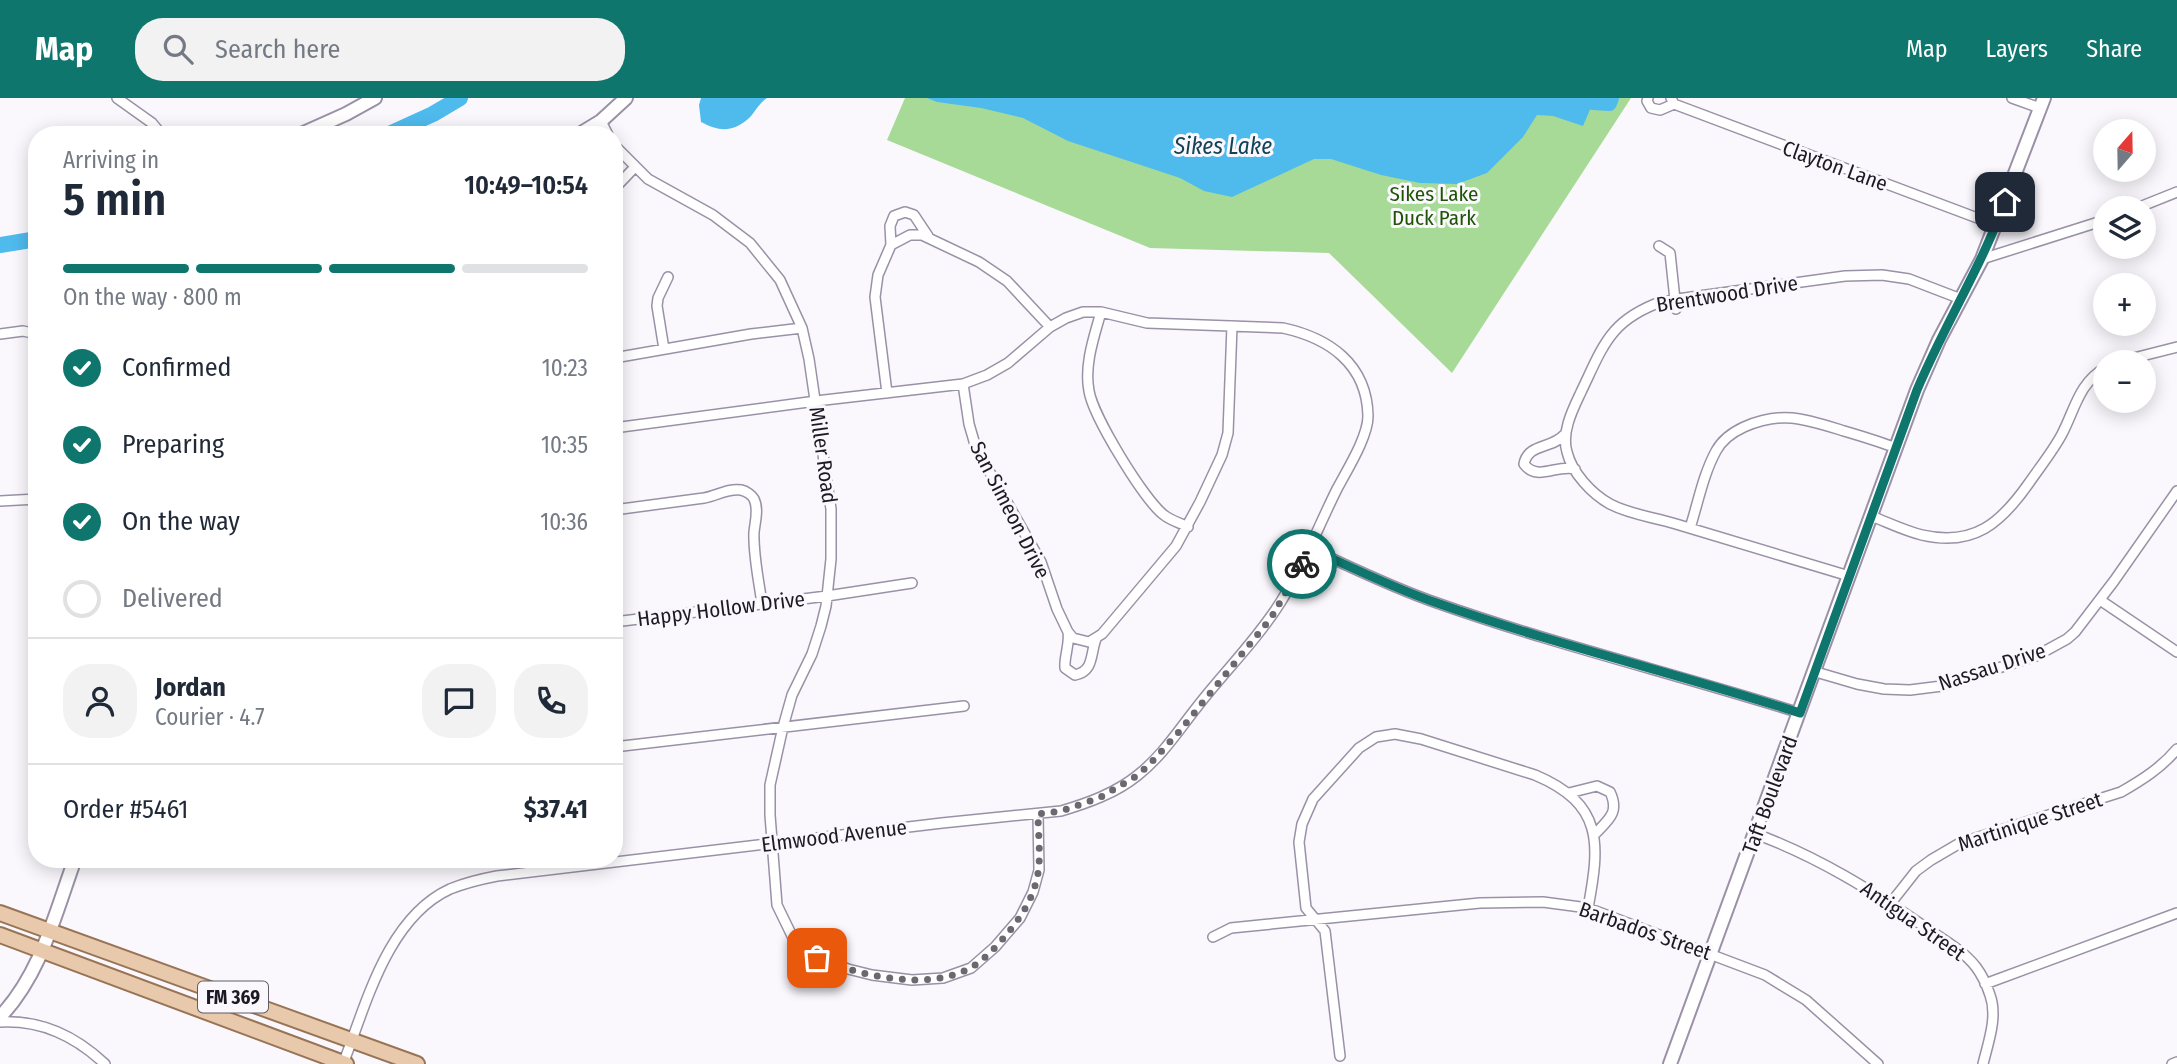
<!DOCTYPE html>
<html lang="en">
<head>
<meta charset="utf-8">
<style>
	:root { --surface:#fff; --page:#f2f2f3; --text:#1f2937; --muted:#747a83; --line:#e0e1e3; --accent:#0f766e }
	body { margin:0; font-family:"Fira Sans Condensed",sans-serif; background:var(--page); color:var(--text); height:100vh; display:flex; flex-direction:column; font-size:26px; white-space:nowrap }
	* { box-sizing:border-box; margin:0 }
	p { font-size:23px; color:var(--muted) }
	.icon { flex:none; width:38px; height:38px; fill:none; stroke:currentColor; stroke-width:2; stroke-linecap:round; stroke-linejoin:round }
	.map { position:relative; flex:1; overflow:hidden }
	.sheet { position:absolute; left:28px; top:28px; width:595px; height:742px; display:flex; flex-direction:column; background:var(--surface); border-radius:28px; box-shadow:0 4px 18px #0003 }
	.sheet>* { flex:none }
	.needle { width:46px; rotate:20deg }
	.buttons { position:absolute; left:2093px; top:21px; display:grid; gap:14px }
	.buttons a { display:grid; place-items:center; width:63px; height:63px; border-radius:50%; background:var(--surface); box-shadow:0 4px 18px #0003; font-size:35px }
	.pin { position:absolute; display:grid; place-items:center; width:60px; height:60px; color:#fff; margin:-30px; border-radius:14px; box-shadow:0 4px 10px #0006 }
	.courier { position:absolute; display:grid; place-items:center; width:70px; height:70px; margin:-35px; border:5px solid #0f766e; border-radius:50%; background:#fff; color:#222; box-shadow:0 2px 9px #0007 }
	.head em { font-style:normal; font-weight:600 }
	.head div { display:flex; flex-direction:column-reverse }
	.head { display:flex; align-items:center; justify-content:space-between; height:119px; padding:0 35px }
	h1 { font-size:46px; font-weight:600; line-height:52px }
	.bar { display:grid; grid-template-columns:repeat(4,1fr); gap:10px 7px; align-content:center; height:84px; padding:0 35px }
	.bar i { height:9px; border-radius:5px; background:var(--line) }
	.bar .active { background:var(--accent) }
	.bar p { grid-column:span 4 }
	.line { display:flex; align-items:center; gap:18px; padding:0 35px; border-top:2px solid var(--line) }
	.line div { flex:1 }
	.round { display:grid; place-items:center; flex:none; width:74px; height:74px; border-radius:28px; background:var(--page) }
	ol { padding:0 35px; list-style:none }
	li { display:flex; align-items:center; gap:21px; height:77px }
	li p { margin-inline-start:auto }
	li .icon { padding:7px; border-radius:50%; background:var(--accent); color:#fff; stroke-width:4 }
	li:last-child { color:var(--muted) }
	li i { width:38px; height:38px; border:4px solid var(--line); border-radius:50% }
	header { display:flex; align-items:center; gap:42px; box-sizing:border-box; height:98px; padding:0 35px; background:var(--accent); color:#fff }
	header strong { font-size:33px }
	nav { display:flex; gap:38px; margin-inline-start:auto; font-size:24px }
	.search { width:490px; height:63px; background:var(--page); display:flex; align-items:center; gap:18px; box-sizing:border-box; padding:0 24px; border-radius:28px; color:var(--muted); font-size:26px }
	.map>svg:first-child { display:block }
	.green { fill:#a7da97 }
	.water { fill:#4fbbed }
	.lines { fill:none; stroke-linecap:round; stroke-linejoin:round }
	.river { stroke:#4fbbed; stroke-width:16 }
	.street-casing { stroke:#9b91a7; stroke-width:12 }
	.secondary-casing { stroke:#9b91a7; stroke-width:16 }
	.primary-casing { stroke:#987457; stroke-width:18 }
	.street { stroke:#fff; stroke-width:9 }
	.secondary { stroke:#fff; stroke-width:12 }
	.primary { stroke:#e9c9ab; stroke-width:14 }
	.done { stroke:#6b686f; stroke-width:7; stroke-dasharray:0 12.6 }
	.route { stroke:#0f766e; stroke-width:9 }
	.labels { text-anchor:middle; stroke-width:6; stroke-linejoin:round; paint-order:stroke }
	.shield { fill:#faf8fd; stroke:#605d64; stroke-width:2 }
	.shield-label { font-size:19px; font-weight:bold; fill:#1e1a23 }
	.street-label { font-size:21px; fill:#1e1a23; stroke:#faf8fd }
	.park-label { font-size:21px; fill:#1e5504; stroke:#faf8fd }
	.water-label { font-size:23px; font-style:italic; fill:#134156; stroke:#faf8fd }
</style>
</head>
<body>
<header>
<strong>Map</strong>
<div class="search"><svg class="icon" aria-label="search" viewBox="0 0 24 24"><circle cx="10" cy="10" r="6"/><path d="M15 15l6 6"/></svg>Search here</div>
<nav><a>Map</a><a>Layers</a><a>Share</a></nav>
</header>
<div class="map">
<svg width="2177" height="966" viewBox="0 0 2177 966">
	<rect width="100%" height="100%" fill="#faf8fd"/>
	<!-- green -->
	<path class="green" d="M905,0h726l-179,275 -123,-120 -179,-5 -263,-108z"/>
	<!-- water -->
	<path class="water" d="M701,0h66c-9,6 -12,15 -19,21 -16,14 -30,12 -47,3l-2,-17z
		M927,0h668l-12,28 -30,-10 -16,-1 -14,22 -36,36 -30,11 -37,-1 -39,-8 -50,-16h-17l-82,38 -28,-6 -24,-13 -112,-37 -45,-23 -42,-10 -44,-6z"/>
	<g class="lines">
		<!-- river -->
		<path class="river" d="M1581,0l12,4 16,1 2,-5
			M387,37l46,-21 27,-16
			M0,147l37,-6"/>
		<defs>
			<path id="street" d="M117,0l35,25 10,12
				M1648,0l-1,3 4,7 9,2 14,-6
				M1671,0l3,6 322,121
				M2012,0l28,10
				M601,23l7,14
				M614,47l34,34 65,36 37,28 30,37 22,48 7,31 22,150v50l-5,47 -5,20 -9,28 -20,41 -9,32 -13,58v30l7,90 17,35 23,18 31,11 24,6 40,5 31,-2 28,-10 24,-21 25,-29 13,-26 6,-22 -1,-55
				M614,91l21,-22
				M2137,110l40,-16
				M891,147l-1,-19 4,-10 11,-4 9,3 14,21
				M1659,148l11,7 6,56
				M1982,161l123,-39
				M1101,214c-7,25 -17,53 -12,79 4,25 55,109 75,124 6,5 16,8 24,12
				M0,236l23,-3 14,3
				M664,251l-7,-43 1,-8 10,-21
				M614,260l137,-24 51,-6
				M2118,264l59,-15
				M963,286l6,40 7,24 65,114 16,47 11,23 5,6 16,4 13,-8 74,-88 24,-44 22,-47 6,-22 4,-107
				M887,295l-12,-96 3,-22 13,-30 19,-10h12l57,27 28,19 43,46
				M1564,337c-12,14 -36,8 -40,29 13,18 33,0 51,5
				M0,403l37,-2
				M614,412l90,-12c12,-2 24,-10 37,-8 5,1 11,5 13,9 5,10 1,23 0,33 -1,23 5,49 8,72
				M1871,418c16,6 34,15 51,19 52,12 79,-12 107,-52 11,-16 24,-32 33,-49 13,-25 17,-51 43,-66
				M1690,430c8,-25 13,-53 26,-77 6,-11 17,-19 28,-24 38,-17 62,-8 100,4 17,5 34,10 52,17
				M1309,450c42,19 84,40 128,55 119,42 243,72 363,110
				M1849,478c-57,-17 -115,-34 -173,-52 -22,-7 -45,-9 -66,-20 -18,-10 -38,-31 -43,-52 -6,-20 6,-43 14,-60 23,-48 29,-72 82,-91l182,-25 37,-1 27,4 52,20
				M2100,502l77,52
				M614,524l213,-26 85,-13
				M1068,534c2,13 -4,24 -3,36l10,7c19,-4 15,-20 21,-36
				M1816,574l41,12 27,5 26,1 32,-4 94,-30 31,-17 8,-7 39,-51 63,-90
				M614,649l350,-41
				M1569,695l28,-7 13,6c10,21 -2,28 -16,43
				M1756,736c62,23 115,56 169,93 17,12 38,23 51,40 6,8 11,19 14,28 8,22 -2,48 -7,69
				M1890,806l26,-33 15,-11 29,-17 161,-51c21,-12 40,-24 56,-43
				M1213,839l18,-9 249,-25 63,-1 45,6 177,67 41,25 72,64
				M1985,886l192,-71
				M0,924c42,-2 75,14 105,42
				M1340,958l-15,-125 -19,-23 -7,-66 3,-18 11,-25 46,-51 17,-11 19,-3 26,5 114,36c69,29 65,69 53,133
				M343,966c23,-59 44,-146 107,-175 15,-6 31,-10 47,-13l445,-53 119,-12c27,-8 55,-18 77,-36 24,-19 40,-44 59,-68 27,-35 59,-66 83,-104 23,-36 38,-76 57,-114 10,-19 31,-52 31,-73 -1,-52 -39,-78 -85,-88l-136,-5 -46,-11h-18l-17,6 -16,9 -42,36 -21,12 -24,9 -147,17 -202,27
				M2172,966l5,-2"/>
			<path id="secondary" d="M299,37l47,-21 29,-16
				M578,37l23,-14 25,-23
				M0,919c41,-43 55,-103 75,-158
				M1670,966l247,-674 22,-50 43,-81 62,-161"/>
			<path id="primary" d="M0,815l417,151
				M0,837l346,129"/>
		</defs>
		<!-- street casing -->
		<use href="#street" class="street-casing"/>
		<!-- secondary casing -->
		<use href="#secondary" class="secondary-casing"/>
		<!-- primary casing -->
		<use href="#primary" class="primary-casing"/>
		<!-- street -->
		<use href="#street" class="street"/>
		<!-- secondary -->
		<use href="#secondary" class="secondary"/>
		<!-- primary -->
		<use href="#primary" class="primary"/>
	</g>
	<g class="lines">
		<!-- done -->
		<path class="done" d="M817,860c43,18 113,34 155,9 14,-9 25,-21 35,-33 15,-18 27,-37 31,-61 3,-18 0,-40 0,-59l23,-3 38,-13 36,-21 13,-11 30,-33 93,-115 31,-54"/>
		<!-- route -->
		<path class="route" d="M1302,466l7,-16c42,19 84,40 128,55 119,42 243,71 363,110l117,-323c27,-64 64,-123 88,-188"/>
	</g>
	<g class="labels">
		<!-- shield labels -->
		<rect class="shield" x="198" y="883.5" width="70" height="31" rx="5"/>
		<g class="shield-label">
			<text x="233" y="906">FM 369</text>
		</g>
		<!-- street labels -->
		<g class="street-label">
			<text transform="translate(1835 68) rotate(20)" y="7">Clayton Lane</text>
			<text transform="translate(1727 196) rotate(-9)" y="7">Brentwood Drive</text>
			<text transform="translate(823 357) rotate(82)" y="7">Miller Road</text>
			<text transform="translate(1010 412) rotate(63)" y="7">San Simeon Drive</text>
			<text transform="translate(721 511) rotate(-7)" y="7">Happy Hollow Drive</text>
			<text transform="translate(1992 569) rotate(-18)" y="7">Nassau Drive</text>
			<text transform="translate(1770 697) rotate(-70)" y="7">Taft Boulevard</text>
			<text transform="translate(2030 724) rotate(-18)" y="7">Martinique Street</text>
			<text transform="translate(834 738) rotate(-7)" y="7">Elmwood Avenue</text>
			<text transform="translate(1913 823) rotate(35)" y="7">Antigua Street</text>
			<text transform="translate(1645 833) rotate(19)" y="7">Barbados Street</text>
		</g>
		<!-- park labels -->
		<g class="park-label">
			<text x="1434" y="103">Sikes Lake<tspan x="1434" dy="24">Duck Park</tspan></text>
		</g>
		<!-- water labels -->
		<g class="water-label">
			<text x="1223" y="56">Sikes Lake</text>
		</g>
	</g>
</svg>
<div class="buttons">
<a><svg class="needle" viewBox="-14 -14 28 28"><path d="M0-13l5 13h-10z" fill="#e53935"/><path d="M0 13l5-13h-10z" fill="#747a83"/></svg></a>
<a><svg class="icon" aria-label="layers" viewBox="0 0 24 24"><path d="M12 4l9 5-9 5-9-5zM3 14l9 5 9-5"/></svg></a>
<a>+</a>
<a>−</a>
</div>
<div class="pin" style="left:817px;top:860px;background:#ea580c"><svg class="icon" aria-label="bag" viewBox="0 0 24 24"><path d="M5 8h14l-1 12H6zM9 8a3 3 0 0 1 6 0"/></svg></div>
<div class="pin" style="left:2005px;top:104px;background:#1f2937"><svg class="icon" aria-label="home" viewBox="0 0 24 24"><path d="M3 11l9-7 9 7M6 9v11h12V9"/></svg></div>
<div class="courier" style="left:1302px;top:466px"><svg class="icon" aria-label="bike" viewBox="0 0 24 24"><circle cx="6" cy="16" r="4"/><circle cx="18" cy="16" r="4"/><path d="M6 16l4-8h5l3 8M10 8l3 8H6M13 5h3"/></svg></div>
<section class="sheet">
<div class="head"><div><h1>5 min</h1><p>Arriving in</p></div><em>10:49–10:54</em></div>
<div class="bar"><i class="active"></i><i class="active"></i><i class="active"></i><i></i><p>On the way · 800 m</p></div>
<ol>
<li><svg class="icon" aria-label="check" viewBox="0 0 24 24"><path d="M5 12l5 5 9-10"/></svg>Confirmed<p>10:23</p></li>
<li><svg class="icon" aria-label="check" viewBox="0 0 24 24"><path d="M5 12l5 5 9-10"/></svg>Preparing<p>10:35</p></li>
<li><svg class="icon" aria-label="check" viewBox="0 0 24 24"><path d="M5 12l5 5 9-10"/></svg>On the way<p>10:36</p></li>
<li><i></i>Delivered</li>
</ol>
<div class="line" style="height:126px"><a class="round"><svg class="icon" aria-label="person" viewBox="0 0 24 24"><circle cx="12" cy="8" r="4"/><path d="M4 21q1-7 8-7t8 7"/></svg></a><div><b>Jordan</b><p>Courier · 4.7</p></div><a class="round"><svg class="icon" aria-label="chat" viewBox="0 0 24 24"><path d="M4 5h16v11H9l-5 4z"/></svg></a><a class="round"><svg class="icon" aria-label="phone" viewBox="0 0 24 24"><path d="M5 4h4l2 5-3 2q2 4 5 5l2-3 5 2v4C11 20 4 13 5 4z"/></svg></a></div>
<div class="line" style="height:91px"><div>Order #5461</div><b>$37.41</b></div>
</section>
</div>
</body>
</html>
